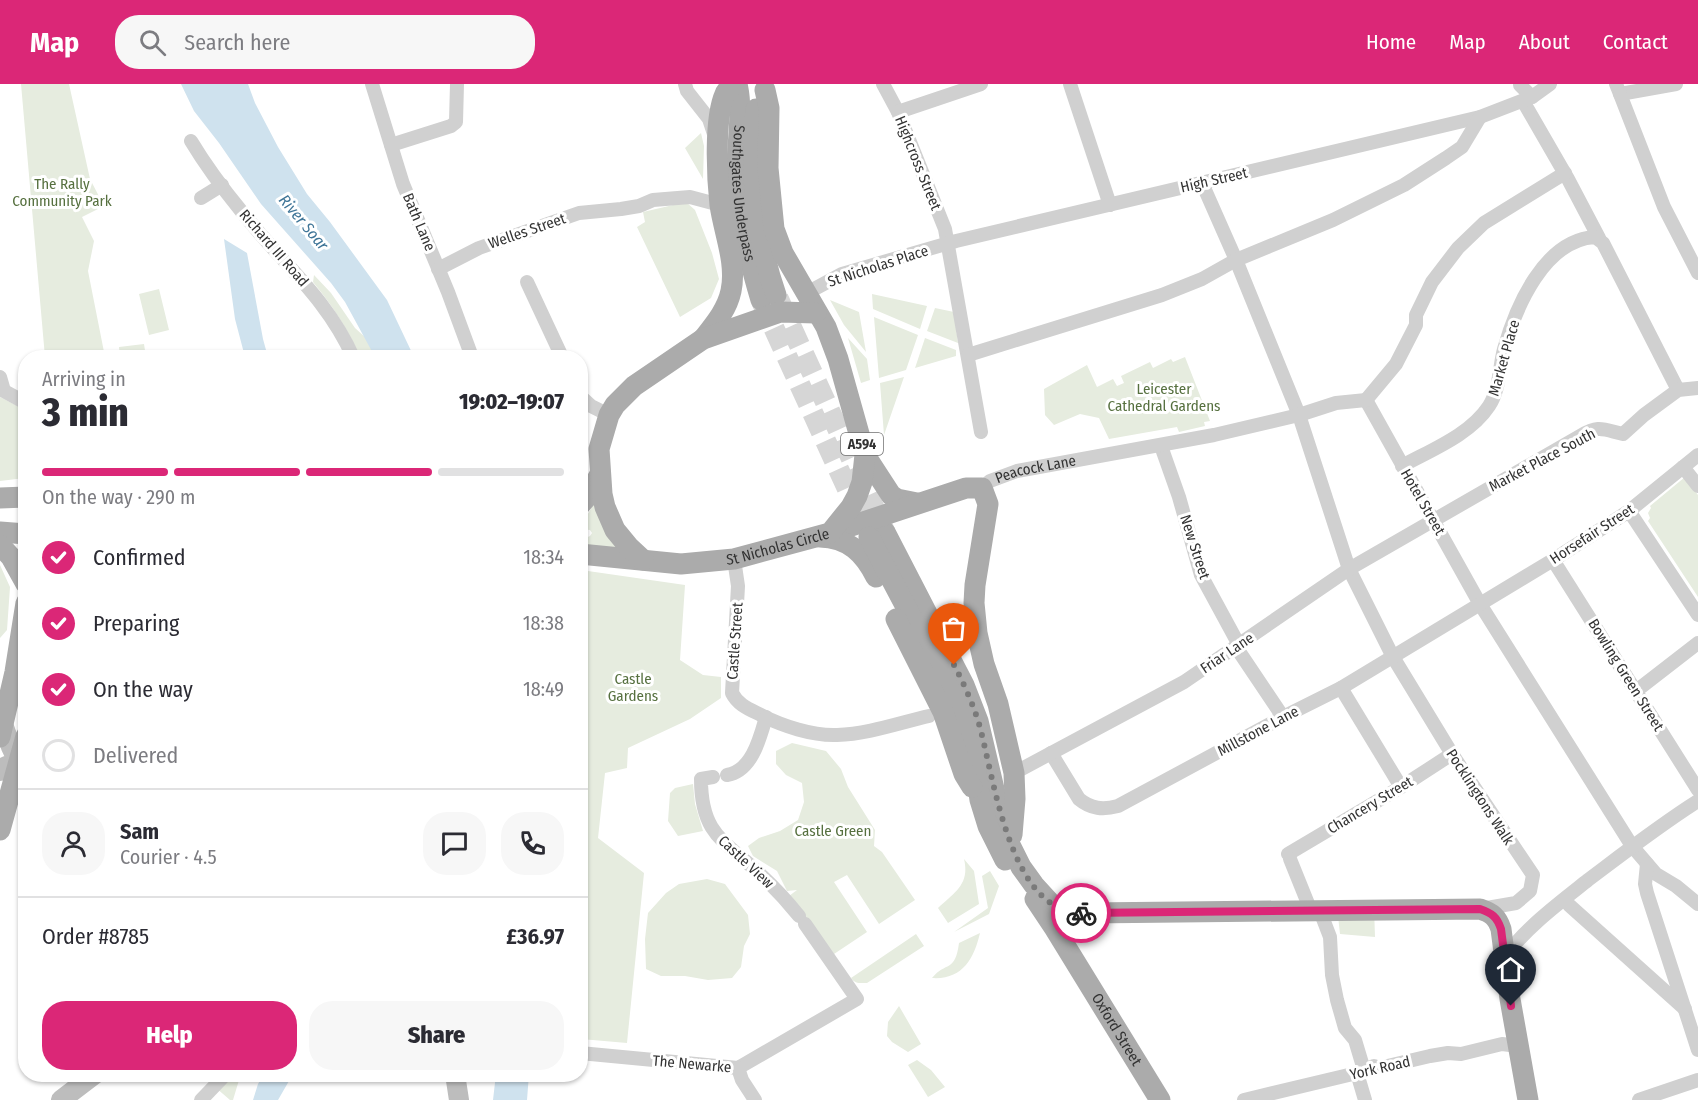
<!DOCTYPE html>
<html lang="en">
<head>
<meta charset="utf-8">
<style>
	:root { --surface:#fff; --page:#f7f7f7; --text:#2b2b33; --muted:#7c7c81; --line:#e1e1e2; --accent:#db2777 }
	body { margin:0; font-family:"Fira Sans Condensed",sans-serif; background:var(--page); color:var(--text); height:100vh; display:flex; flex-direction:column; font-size:22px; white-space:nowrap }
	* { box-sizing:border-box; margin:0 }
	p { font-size:20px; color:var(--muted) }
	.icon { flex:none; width:33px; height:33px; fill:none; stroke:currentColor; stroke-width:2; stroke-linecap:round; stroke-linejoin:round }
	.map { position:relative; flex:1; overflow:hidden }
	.panel { position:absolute; left:18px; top:266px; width:570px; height:732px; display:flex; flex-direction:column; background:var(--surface); border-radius:24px; box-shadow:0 2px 4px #0004 }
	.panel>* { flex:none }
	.pin { position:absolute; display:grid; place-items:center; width:51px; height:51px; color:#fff; margin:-62px -26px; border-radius:50% 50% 50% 0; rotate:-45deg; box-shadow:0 0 6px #0007 }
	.pin .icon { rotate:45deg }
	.courier { position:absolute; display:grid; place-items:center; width:60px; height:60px; margin:-30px; border:4px solid #db2777; border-radius:50%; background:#fff; color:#222; box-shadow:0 2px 8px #0007 }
	.headline em { font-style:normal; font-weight:800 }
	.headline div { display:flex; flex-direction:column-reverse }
	.headline { display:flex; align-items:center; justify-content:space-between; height:102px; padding:0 24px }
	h1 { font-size:39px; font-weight:800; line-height:45px }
	.bar { display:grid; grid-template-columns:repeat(4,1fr); gap:9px 6px; align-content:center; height:72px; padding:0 24px }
	.bar i { height:8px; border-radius:4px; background:var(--line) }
	.bar .active { background:var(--accent) }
	.bar p { grid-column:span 4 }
	.line { display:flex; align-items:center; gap:15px; padding:0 24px; border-top:2px solid var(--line) }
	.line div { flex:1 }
	.round { display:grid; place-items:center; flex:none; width:63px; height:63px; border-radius:24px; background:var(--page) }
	ol { padding:0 24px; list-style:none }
	li { display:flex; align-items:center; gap:18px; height:66px }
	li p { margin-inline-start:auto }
	li .icon { padding:6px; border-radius:50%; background:var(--accent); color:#fff; stroke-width:4 }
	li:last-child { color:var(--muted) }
	li i { width:33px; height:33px; border:3px solid var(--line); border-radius:50% }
	.action { display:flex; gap:12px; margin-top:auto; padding:12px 24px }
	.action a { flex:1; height:69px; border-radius:24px; background:var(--accent); color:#fff; font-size:24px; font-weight:800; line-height:69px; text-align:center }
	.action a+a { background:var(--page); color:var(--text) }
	header { display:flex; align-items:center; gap:36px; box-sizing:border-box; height:84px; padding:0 30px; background:var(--accent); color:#fff }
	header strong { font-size:28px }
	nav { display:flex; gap:33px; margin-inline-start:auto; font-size:21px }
	.search { width:420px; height:54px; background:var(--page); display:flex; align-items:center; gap:15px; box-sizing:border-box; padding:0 21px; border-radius:24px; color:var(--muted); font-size:22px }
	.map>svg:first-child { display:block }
	.green { fill:#e6ecdf }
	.water { fill:#cfe2ee }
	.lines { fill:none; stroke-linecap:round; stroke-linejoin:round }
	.primary-tunnel { stroke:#d6d6d6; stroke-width:21; stroke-dasharray:21 10; stroke-linecap:butt }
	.street { stroke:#d0d0d0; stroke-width:14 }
	.secondary { stroke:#bdbdbd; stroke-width:20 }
	.primary { stroke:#ababab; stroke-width:21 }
	.done { stroke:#7a7a7a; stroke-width:6; stroke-dasharray:0 10.8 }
	.route { stroke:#db2777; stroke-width:8 }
	.labels { text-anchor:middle; stroke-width:6; stroke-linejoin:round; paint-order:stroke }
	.shield { fill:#fff; stroke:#707070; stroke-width:1.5 }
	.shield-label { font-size:14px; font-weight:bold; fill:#333 }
	.street-label { font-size:15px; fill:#333; stroke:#fff }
	.park-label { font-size:15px; fill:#56703f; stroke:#fff }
	.water-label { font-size:16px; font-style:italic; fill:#3f7597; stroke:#fff }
</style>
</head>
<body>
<header>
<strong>Map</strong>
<div class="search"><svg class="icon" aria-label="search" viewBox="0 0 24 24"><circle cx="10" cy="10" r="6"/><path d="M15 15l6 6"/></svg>Search here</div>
<nav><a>Home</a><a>Map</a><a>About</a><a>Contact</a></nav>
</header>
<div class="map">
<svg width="1698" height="1016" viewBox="0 0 1698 1016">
	<rect width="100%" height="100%" fill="#fff"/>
	<!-- green -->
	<path class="green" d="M21,0h48l21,95 14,27 -22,11 12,24 -6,30 17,86h-60z
		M701,49l3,13 -1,33 -18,-31z
		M686,118l9,8 17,43 7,26 -8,19 -31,19 -43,-90 8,-5 -2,-10z
		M314,191l17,18 24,35 11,10 9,19h-15c-12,-28 -28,-52 -47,-75z
		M159,205l10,41 -20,5 -10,-41z
		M872,210l55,12 -7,23 -47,-20z
		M830,216l29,12 7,40 -22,-27z
		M935,224l19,4 4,31 -31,-12z
		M874,233l44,18 -12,35 -27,8z
		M848,254l19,21 3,21 -9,3z
		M925,254l31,12v6l-41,12z
		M144,260l2,13h-26l-1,-10z
		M1185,273l25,64 -6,1 1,4 -26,6 -2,-5 -68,12 -10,-21 -19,-4 -26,11 -9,-10 -1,-26 43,-24 10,22 16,-8 4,7 7,-3 -3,-7 29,-14 3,6 18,-9 2,3z
		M904,293l-20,58 -4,-52z
		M0,313l25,13v68l-25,3z
		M1685,393l13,18v102l-50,-76 2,-3 -2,-5 3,-5 -1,-2z
		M595,419l27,49 -41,-4v-8l9,-4 2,-3 -2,-3 -9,-1 -1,-6c8,-6 9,-13 15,-20z
		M0,481l10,22 -3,43 -7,8z
		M581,486l104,15 -5,75 23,15 18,2v21l-31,21 -62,29 -1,20 -22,5 -7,65 46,35 -17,170 -46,-4z
		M792,659l34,8 15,18 7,18 27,43 -1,16 8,6 33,48 -36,24 -32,-49 -13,7 33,50 -33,22 -45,-58 8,-6 -10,1 -10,-20 -24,-15 -5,-10 11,-8 21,-7 18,-11 6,-18 -2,-19 -16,-8 -10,-11v-13z
		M693,700l2,20 8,27 -25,5 -10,-15 2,-28 5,-5z
		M964,775l10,12 5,33 -31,19 -10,-15c17,-16 32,-24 26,-49z
		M990,787l9,15 -10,28 -35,18 34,-24 -6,-32z
		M707,795l18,5 23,31 2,19 -6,12 -3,21 -9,11 -24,2 -23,-4h-24l-15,-7 -1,-30 3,-26 18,-20 13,-9z
		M1337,823h37l1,30 -35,-3z
		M980,849c-6,26 -18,47 -48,45 14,-17 23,-5 27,-35z
		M916,850l8,12 -57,37c-7,0 -12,1 -16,-5z
		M899,922l22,38 -13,8 -16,-10 -5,-6 1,-14z
		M917,976l14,10 14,17 -17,10 -20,-32z
		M232,990l7,6 -6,20h-3l-15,-13z"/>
	<!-- water -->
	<path class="water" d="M181,0h67l7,19 23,44 29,47 23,28 57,78 27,57h-39l-30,-55 -14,-19 -70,-79 -42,-61 -25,-32z
		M224,155l23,14 16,86 5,18h-23l-10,-38z
		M264,990h29l-15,26h-25l5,-16z
		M496,990h33l-2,26h-34z"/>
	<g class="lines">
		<!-- primary-tunnel -->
		<path class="primary-tunnel" d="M778,214l107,234
			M761,216l98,214"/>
		<!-- street -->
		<g class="street">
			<path d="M372,0l31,100 45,108 24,65"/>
			<path d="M685,0l2,7 22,28 5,15"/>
			<path d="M883,0l15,28 47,117 36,203"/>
			<path d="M1070,0l40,121"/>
			<path d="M1616,0l4,10 56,-10"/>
			<path d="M1520,1l12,12"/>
			<path d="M1620,10l44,113 34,66"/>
			<path d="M1523,17l45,78 31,59"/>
			<path d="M898,28l83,-28"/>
			<path d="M191,57c15,25 33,49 51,71 39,50 85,86 111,145"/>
			<path d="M391,61l60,-19 5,-4 1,-38"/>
			<path d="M1202,99l34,77 63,155 50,154 44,88 59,97 81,121 -3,16 -14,12 -35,6"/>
			<path d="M201,114l21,-13"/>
			<path d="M438,185l41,-21 100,-35 42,-4 18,-3 14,-6 37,-3 30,8"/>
			<path d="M527,198l35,75"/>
			<path d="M805,210l37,-20 114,-33 524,-124 52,-20 18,-13"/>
			<path d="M968,271l194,-60 40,-16 34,-19 97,-40 71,-35 42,-27 16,-11 18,-30"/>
			<path d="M0,293l4,14 22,12"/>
			<path d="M580,312l11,10 18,9"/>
			<path d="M1366,316l114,204 152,242 24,28 20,12 22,18"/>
			<path d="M1366,316l30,-36 20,-39v-10l16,-33 26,-34 26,-25 81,-50"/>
			<path d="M1161,362l18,51 22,78 38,70"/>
			<path d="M1402,382c29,-16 68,-31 87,-60 11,-17 10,-38 15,-57 12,-42 40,-109 91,-112l8,6 75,147"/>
			<path d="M1683,383l15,19"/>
			<path id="s1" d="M982,404l8,-7 27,-10 197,-36 85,-20 37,-12 30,-3"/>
			<path d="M1629,427l69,104"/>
			<path d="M734,475l4,27 -6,107c6,12 17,16 29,22 21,11 52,21 76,20 31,-1 62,-12 92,-19"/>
			<path d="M1553,476l145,230"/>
			<path d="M1236,563l47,70"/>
			<path d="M1341,604l60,99"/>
			<path d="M1636,607l62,-48"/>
			<path d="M1051,669l28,46c12,10 24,11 39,7l165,-89 58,-29 212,-128 76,-49 69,-56"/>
			<path d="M1014,689l170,-91 165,-113 231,-133c19,-11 22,-7 43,-2l21,-19 34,-25 20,-2"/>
			<path d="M727,691c25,-4 33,-37 39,-58"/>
			<path d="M713,693l-12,2c0,56 24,62 59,95 14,13 27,27 39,42"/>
			<path d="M1288,770l113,-67 51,-33"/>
			<path d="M1290,775l21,52"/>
			<path d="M1647,780l-2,20 2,9 51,157"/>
			<path d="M1569,821l116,104"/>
			<path d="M1320,827l10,26 2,38 5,25 8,28 10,12 9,30"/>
			<path d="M1506,871c22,-29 53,-52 82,-75 36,-27 72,-55 110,-79"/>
			<path d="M580,969l158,15 119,-69 -52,-75"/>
			<path d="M738,984l4,12 13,20"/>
			<path d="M1357,989l8,27"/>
			<path d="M201,1016l25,-26"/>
			<path d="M1244,1016l113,-27 17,-7 5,2 51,-12 18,-3 13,1 41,-10 16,2"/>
			<path d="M1639,1016l59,-20"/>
		</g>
		<!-- secondary -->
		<path class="secondary" d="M3,640l8,23 12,25
			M0,687l6,-5 20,-6
			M455,990l4,26
			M61,1016l34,-26"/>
		<!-- primary -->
		<g class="primary">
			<path id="s2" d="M737,0c7,30 -1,62 0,93 2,42 12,83 24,123"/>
			<path d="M756,25c-6,64 -1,126 20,186"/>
			<path d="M703,255c11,-14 24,-29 28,-48 6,-28 -7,-58 -11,-86 -3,-27 -6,-87 5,-111 1,-4 6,-7 9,-10"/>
			<path d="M865,371l26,40 6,4 20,4"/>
			<path d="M0,414l26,-1"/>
			<path d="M580,421l8,-9 12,-22"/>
			<path d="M0,448l26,2"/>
			<path d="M885,448l79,153 14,36 20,85 12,39 11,22 13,18 21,23 19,5h14l392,-4c12,4 17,8 21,20l9,70 18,101"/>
			<path d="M830,449l136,-45h16l6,16 -13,81 -1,18 3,30 7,31 14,40 16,69 1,26 -3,36"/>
			<path d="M820,453c29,1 44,16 56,40"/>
			<path d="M869,453l82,155 14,32 8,26 7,50 8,26 17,34"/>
			<path d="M0,461l11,12 15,27"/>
			<path id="s3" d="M580,470l101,10 53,-5 96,-26 21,-26 6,-11 5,-14 3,-27 -27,-96 -12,-32 -43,-74 -9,-24 -6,-61 1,-60 -4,-18"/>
			<path d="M643,476l-14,-13 -14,-17 -10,-23 -3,-13 -3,-45 10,-34 6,-10 19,-19 69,-47 77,-27 36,1"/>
			<path d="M896,535l47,93 21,62 8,13"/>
			<path d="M0,653l15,-65 11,-69"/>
			<path d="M0,746l26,-94"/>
			<path id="s4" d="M1035,815l20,30 105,171"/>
		</g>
	</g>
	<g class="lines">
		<!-- done -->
		<path class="done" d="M954,581c10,19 19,39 25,59 15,52 30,188 102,189"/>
		<!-- route -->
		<path class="route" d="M1081,829l399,-4c12,4 17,8 21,20l10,77"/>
	</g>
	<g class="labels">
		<!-- shield labels -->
		<rect class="shield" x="841" y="349" width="42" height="22" rx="4.5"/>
		<g class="shield-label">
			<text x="862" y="365">A594</text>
		</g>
		<!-- street labels -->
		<g class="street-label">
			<text transform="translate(918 79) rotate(68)" y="5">Highcross Street</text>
			<text transform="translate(1214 96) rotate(-13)" y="5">High Street</text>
			<text dy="5" stroke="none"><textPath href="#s2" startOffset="110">Southgates Underpass</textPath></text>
			<text transform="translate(419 138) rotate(67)" y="5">Bath Lane</text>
			<text transform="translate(527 147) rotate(-19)" y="5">Welles Street</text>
			<text transform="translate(274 164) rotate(49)" y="5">Richard III Road</text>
			<text transform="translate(878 182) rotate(-18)" y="5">St Nicholas Place</text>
			<text transform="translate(1504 274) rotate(-74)" y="5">Market Place</text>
			<text transform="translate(1542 376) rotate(-28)" y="5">Market Place South</text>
			<text dy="5" stroke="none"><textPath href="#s1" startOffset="58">Peacock Lane</textPath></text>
			<text transform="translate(1423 418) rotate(60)" y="5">Hotel Street</text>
			<text transform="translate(1592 450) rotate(-33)" y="5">Horsefair Street</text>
			<text dy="5" stroke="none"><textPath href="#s3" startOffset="200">St Nicholas Circle</textPath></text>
			<text transform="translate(1195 463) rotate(72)" y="5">New Street</text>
			<text transform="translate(735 557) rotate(-86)" y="5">Castle Street</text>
			<text transform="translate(1227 569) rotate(-34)" y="5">Friar Lane</text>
			<text transform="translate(1626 591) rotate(58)" y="5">Bowling Green Street</text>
			<text transform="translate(1258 647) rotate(-28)" y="5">Millstone Lane</text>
			<text transform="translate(1480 713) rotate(57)" y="5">Pocklingtons Walk</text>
			<text transform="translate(1370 721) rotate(-31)" y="5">Chancery Street</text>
			<text transform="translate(746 778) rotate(43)" y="5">Castle View</text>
			<text dy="5" stroke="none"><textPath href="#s4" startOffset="154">Oxford Street</textPath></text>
			<text transform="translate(692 980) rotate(5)" y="5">The Newarke</text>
			<text transform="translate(1380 984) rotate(-13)" y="5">York Road</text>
		</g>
		<!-- park labels -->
		<g class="park-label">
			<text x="62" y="105">The Rally<tspan x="62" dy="17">Community Park</tspan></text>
			<text x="1164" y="310">Leicester<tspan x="1164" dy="17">Cathedral Gardens</tspan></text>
			<text x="633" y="600">Castle<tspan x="633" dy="17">Gardens</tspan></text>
			<text x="833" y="752">Castle Green</text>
		</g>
		<!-- water labels -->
		<g class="water-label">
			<text transform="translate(304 138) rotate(50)" y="6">River Soar</text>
		</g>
	</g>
</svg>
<div class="pin" style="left:954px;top:581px;background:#ea580c"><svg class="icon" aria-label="bag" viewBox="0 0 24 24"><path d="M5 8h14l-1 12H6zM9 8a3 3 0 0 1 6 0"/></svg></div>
<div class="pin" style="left:1511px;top:922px;background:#1f2937"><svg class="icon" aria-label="home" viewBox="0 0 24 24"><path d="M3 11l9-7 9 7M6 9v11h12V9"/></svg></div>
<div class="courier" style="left:1081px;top:829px"><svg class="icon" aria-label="bike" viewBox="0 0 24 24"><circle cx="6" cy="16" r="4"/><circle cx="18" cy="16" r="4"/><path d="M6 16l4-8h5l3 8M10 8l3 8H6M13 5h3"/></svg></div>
<section class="panel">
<div class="headline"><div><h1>3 min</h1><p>Arriving in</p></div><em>19:02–19:07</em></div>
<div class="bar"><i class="active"></i><i class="active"></i><i class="active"></i><i></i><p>On the way · 290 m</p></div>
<ol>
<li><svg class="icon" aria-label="check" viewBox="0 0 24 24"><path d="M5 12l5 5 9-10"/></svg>Confirmed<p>18:34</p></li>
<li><svg class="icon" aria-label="check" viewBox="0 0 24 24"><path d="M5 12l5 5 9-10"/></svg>Preparing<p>18:38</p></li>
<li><svg class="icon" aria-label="check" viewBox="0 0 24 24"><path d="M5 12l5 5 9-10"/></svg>On the way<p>18:49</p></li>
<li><i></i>Delivered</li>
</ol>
<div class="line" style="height:108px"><a class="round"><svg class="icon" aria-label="person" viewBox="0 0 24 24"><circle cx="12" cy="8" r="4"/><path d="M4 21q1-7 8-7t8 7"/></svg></a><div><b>Sam</b><p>Courier · 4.5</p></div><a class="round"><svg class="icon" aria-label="chat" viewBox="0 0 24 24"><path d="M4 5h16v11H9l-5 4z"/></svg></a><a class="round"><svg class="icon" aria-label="phone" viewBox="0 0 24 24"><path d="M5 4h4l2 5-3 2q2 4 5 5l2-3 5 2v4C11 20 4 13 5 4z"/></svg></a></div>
<div class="line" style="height:78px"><div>Order #8785</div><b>£36.97</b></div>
<div class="action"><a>Help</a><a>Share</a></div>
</section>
</div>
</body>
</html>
